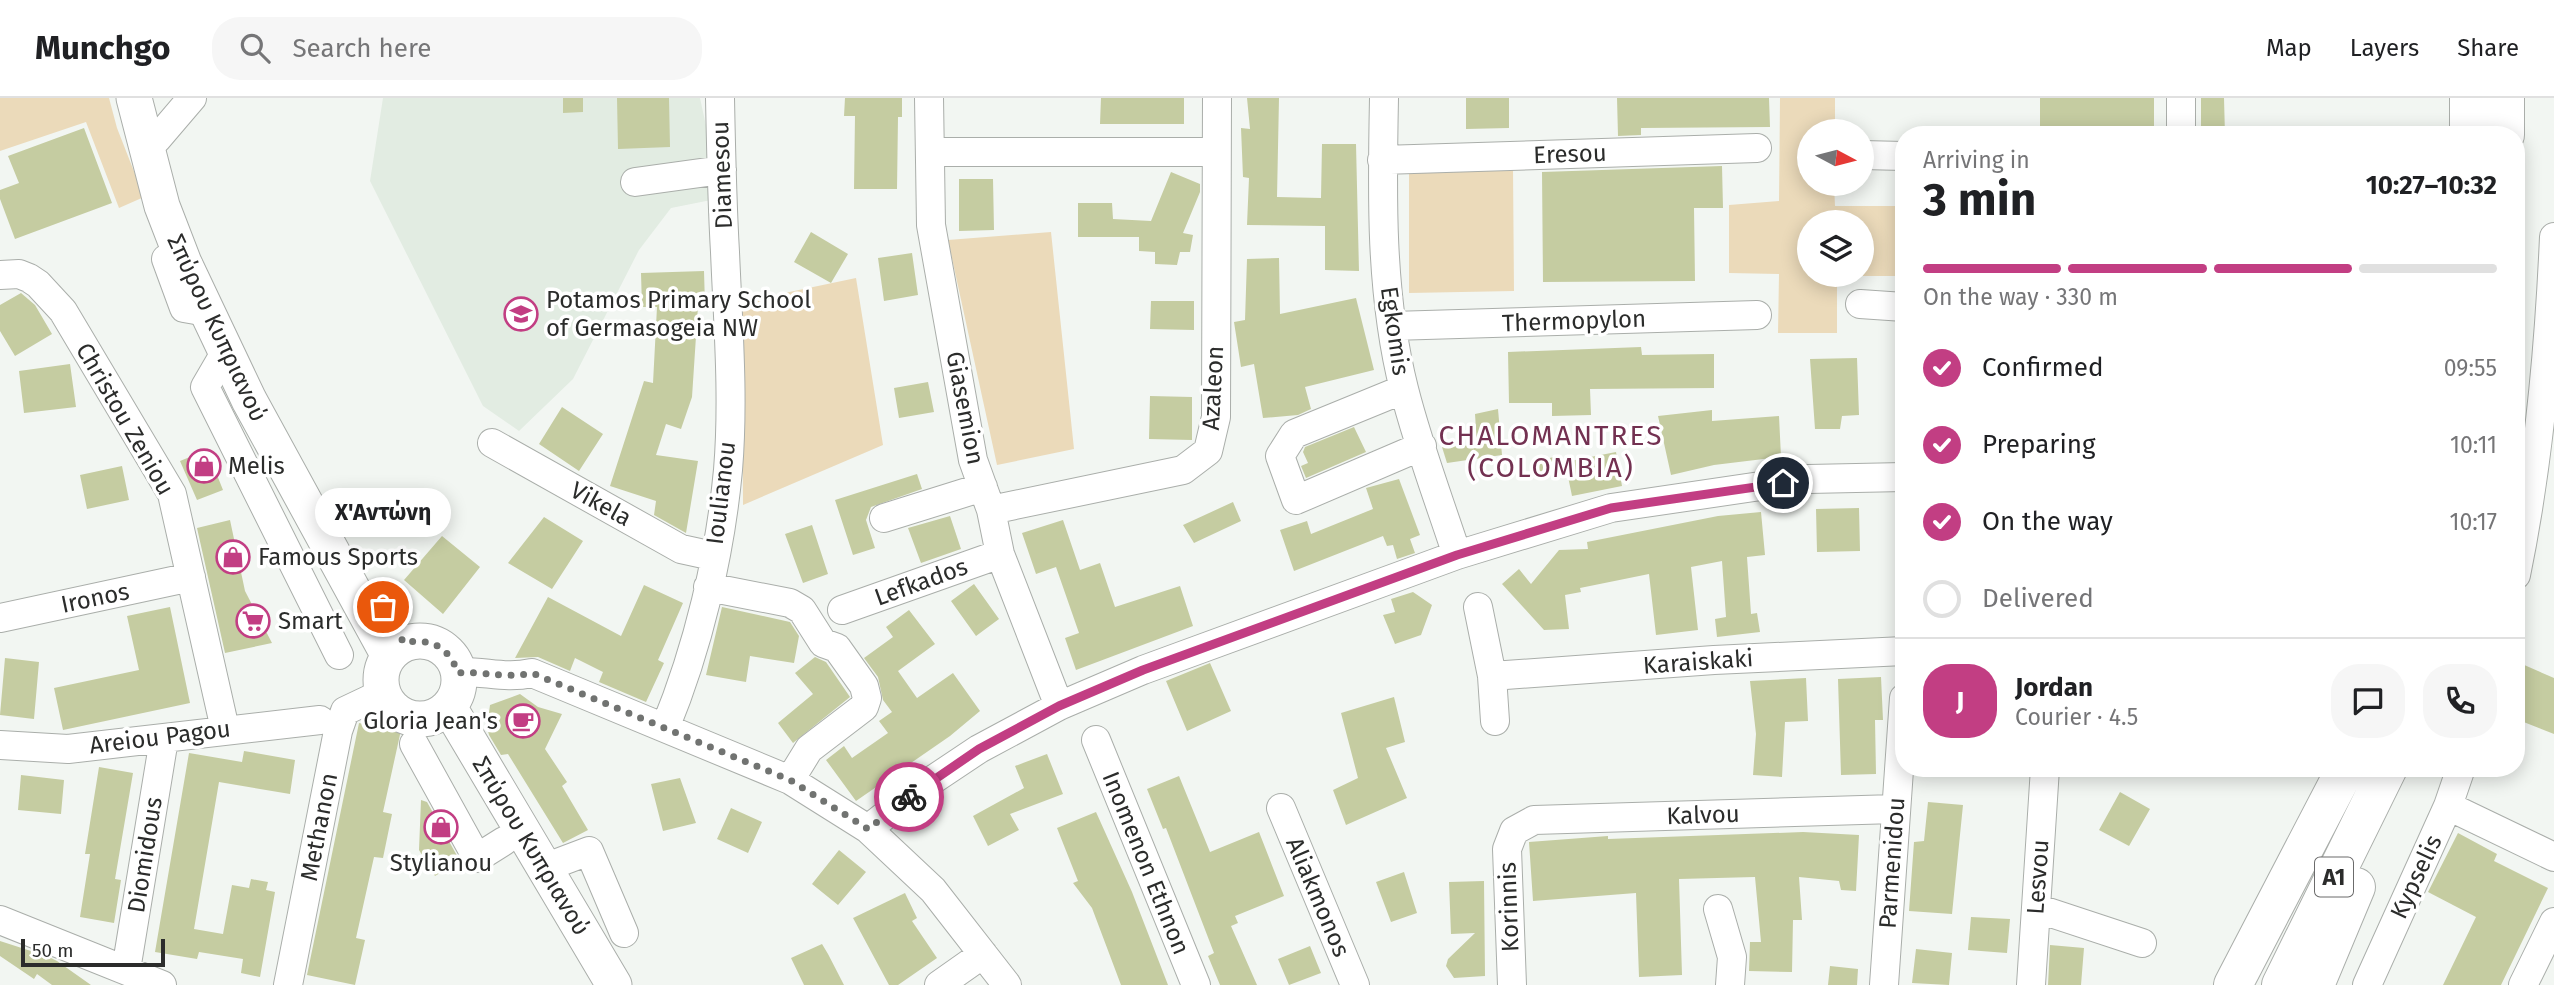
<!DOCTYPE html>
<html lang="en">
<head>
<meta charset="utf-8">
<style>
	:root { --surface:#fff; --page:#f6f6f6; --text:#202124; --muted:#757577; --line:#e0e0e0; --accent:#c23e83 }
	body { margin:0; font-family:"Fira Sans",sans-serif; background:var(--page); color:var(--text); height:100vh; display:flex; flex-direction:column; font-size:26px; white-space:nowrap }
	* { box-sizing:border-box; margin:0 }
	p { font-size:23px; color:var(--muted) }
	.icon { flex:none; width:38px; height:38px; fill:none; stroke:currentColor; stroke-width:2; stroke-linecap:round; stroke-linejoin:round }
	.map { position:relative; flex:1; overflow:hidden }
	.sheet { position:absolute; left:1895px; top:28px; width:630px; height:651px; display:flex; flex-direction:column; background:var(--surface); border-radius:28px; box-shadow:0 4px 18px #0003 }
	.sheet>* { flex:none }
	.needle { width:46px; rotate:97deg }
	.buttons { position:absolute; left:1797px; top:21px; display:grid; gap:14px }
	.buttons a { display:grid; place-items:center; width:77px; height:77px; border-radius:50%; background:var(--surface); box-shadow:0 4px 18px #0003; font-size:35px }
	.scale { position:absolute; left:21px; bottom:18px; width:144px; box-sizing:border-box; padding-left:7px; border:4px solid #2b2c2b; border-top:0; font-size:19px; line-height:24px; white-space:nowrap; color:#2b2c2b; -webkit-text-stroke:5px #fff; paint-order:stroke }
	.pin { position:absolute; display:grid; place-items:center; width:60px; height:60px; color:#fff; margin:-30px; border:4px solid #fff; border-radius:50%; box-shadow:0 2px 7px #0007 }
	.courier { position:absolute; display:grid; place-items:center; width:70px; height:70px; margin:-35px; border:5px solid #c23e83; border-radius:50%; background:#fff; color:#222; box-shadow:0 2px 9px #0007 }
	.bubble { position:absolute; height:49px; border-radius:24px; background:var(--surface); box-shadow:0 4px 18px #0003; font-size:23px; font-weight:700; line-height:49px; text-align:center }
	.summary em { font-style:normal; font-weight:700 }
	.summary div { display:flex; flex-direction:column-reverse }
	.summary { display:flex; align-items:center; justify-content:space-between; height:119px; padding:0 28px }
	h1 { font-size:46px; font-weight:700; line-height:52px }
	.bar { display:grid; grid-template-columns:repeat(4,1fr); gap:10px 7px; align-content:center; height:84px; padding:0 28px }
	.bar i { height:9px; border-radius:5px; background:var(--line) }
	.bar .selected { background:var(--accent) }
	.bar p { grid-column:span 4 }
	.line { display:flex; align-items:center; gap:18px; padding:0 28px; border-top:2px solid var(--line) }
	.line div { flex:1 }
	.round { display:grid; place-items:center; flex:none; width:74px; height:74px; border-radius:28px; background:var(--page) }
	ol { padding:0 28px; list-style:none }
	li { display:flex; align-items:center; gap:21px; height:77px }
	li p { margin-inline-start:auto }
	li .icon { padding:7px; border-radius:50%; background:var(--accent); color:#fff; stroke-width:4 }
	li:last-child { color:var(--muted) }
	li i { width:38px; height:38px; border:4px solid var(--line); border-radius:50% }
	header { display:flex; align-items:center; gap:42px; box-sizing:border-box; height:98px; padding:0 35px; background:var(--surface); border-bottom:2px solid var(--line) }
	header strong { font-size:33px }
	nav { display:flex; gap:38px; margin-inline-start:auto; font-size:24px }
	.search { width:490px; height:63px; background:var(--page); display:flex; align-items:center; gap:18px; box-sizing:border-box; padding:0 24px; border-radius:28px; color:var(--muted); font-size:26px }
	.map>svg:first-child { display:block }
	.built { fill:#e2ece2 }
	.green { fill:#ebdaba; fill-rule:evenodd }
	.building { fill:#c5cca1 }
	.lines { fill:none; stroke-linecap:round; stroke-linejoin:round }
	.minor-casing { stroke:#aaaeaa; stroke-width:30 }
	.major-casing { stroke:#aaaeaa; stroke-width:37 }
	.highway-casing { stroke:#aaaeaa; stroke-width:40 }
	.minor { stroke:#fff; stroke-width:28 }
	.major { stroke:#fff; stroke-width:35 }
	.highway { stroke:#fff; stroke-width:38 }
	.done { stroke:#717371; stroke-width:7; stroke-dasharray:0 12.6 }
	.route { stroke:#c23e83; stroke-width:9 }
	.labels { text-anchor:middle; stroke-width:7; stroke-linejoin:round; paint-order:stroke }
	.shield { fill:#fff; stroke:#6b6b6b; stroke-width:2 }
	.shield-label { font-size:23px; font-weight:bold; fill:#2b2c2b }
	.street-label { font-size:24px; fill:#2b2c2b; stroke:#fff }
	.poi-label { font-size:24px; fill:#2b2c2b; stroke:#fff; text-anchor:start }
	.quarter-label { font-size:28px; letter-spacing:2px; fill:#733151; stroke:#fff }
</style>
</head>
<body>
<header>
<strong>Munchgo</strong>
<div class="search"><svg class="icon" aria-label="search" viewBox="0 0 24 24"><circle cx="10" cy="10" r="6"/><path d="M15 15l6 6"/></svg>Search here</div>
<nav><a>Map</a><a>Layers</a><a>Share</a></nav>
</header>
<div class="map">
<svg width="2554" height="887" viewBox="0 0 2554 887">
	<rect width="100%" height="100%" fill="#f2f6f2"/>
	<!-- built -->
	<path class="built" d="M383,0h317l14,65 -3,37 -40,8 -32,42 -66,129 -54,52 -36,-25 -113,-225z"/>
	<!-- green -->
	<path class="green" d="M0,0h109l8,30 27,69 -25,11 -33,-86 -86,29z
		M1780,0h55v33h-25v53h24l1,22h60v70h-58v57h-59l1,-59 -50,-1v-68l50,-4zM1862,124v53h-52v-53z
		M1513,70l1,123 -105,2v-121z
		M1051,134l23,217 -77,16 -49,-225z
		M856,180l27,167 -140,60 -1,-203z"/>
	<!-- building -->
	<path class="building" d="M563,0h20v14l-20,1z
		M617,0h52l1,49 -52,2z
		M845,0h57v19h-4l-1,72h-43l1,-73h-11z
		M1101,0h83v26h-84z
		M1247,0h32l-2,99 44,1 1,-54h34l3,127 -34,-1v-44l-78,-1 2,-47 -6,-1 -2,-49 9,1z
		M1466,0h43v30l-43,1z
		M1617,0h152l1,29 -129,1v7l-23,1z
		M2040,0h114v28l-71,1v5l-43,-1z
		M2201,0h23l1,37h-24z
		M84,30l28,75 -97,36 -15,-40v-9l19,-7 -11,-27z
		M1722,68l1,42h-29l1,73 -152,1 -1,-110z
		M1171,74l29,12v8l-17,41 10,2 -3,17h-10l-3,13 -22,-1v-12l-16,-1v-14h-61v-34h34l1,16 38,2z
		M959,81h34l1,51 -35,1z
		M811,134l37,22 -17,29 -37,-21z
		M912,155l6,42 -34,6 -6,-43z
		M1279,160l1,56 76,-16 18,72 -69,17 6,22 -13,6 -35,3 -9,-54 -13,3 -7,-45 11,-2 2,-61z
		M704,173l1,34 -7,1 -6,91 -11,32 -15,-5 -10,31 42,6 -12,72 -32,-18 2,-14 -46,-15 34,-105 9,2 4,-76h-15l-1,-34z
		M21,195l14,12 17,29 -37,22 -15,-25v-26z
		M1151,203h43v29l-44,-1z
		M1641,249l1,8 72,-1v34l-124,1 1,26 -39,1v-13h-43l-1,-51z
		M1857,260l2,57 -17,1 -2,13h-25l-5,-70z
		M70,266l6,43 -52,6 -5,-42z
		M928,284l6,30 -35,6 -5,-30z
		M1150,298l42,1v43l-43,-1z
		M562,309l41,27 -24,37 -40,-27z
		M1498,311l4,46 -55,8 -5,-16 35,-2 -2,-31z
		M1712,312v11l67,-5 2,41 -67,8 -43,10 -13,-59z
		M1354,329l12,25 -60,26 -5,-12 7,-3 -5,-11 2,-5z
		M207,352l16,40 -26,10 -17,-39z
		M1616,354l6,34 -50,10 -7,-34z
		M1554,359l3,15 -18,3 -3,-14z
		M122,368l7,34 -42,9 -7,-34z
		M917,376l5,15 -51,18 -5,13 9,28 -22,7 -18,-55z
		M1399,381l21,56 -10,4 5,14 -18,6 -4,-14 -6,1 -4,-10 -89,35 -14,-41 27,-9 4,13 62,-25 -7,-21z
		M1233,404l8,19 -47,22 -11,-18z
		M1859,410l1,43 -43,1 -1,-43z
		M1761,414l4,43 -18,2 4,57 6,-1 3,19 -43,5 -2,-18 11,-2 -4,-56 -31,6 7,63 -42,5 -7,-61 -69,14 1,4 -16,3 4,34 -25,1 -42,-46 17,-15 12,15 28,-34 29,-1 -1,-7 131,-26z
		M950,418l11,33 -40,14 -13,-35z
		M544,419l39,24 -31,48 -44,-26z
		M230,422l15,71 27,52 -47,10 -28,-125z
		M1063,422l17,50 20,-7 15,44 65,-21 13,40 -117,44 -11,-32 14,-5 -23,-66 -20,7 -14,-41z
		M812,427l16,49 -25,9 -18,-49z
		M442,438l38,31 -37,47 -39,-34z
		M974,486l25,35 -23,17 -25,-35z
		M644,487l39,18 -25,57 6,3 -18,39 -47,-20 4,-10 -28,-14 -5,13 -32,-14 -23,1 33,-61 73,39z
		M1413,494l19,13 -11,30 -26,9 -12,-29 12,-3 -4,-13z
		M170,509l20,96 -127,27 -9,-42 85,-18 -12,-54z
		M722,509l68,15 9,14 -5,27 -44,-7 -4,26 -40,-7z
		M909,512l26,34 -37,27 19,27 36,-25 27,38 -30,25 -94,65 -30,-41 18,-14 8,12 36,-25 -9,-12 13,-9 -9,-12 -5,-23 -14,-19 29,-21 -7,-10z
		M815,559l11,5 24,35 -57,46 -15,-20 35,-29 -18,-21z
		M5,560l34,4 -5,57 -34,-4z
		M1210,565l21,48 -44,20 -21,-50z
		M2522,566l32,14v56l-38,-15v-41z
		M1881,579l2,43h-8l1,54 -35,1 -3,-96z
		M1806,580l2,43 -23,1 -3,55 -29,-2 3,-41 -6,-53z
		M520,596l18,13 24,7 -17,35 22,33 -5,4 26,44 -25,13 -55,-89 -7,1 -12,-20 -2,-8 3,-22z
		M1394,599l11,45 -19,6 21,50 -61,27 -13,-35 25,-12 -17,-65z
		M375,617l28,6 -20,91 9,2 -9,44 -9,-1 -18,81 9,2 -10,45 -48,-10 52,-252 14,3z
		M244,653l51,9 -5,34 -71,-12 -25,147 29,5 9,-49 17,3 2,-9 17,3 -2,8 9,2 -15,85 -19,-4 2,-14 -44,-7 -2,7 -42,-7 34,-199 53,9z
		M1047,656l16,40 -53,20 9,16 -31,16 -15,-30 51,-28 -9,-22z
		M99,669l34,6 -18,106 6,1 -7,43 -34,-6 10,-63h-5z
		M21,677l43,5 -3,34 -43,-4z
		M1179,678l31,76 49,-20 25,64 -49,20 3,7 -7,3 26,59h-37l-12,-29 6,-3 -48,-125 -3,1 -16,-40z
		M680,680l16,45 -33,8 -12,-47z
		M2120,694l30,17 -21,37 -30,-16z
		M421,702l6,2 33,59 -25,15 -16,-26z
		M1928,704l35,3 -11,109 -43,-3 5,-69 10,-1z
		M731,710l31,14 -14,31 -31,-14z
		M1096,714l36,80 36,93h-47l-29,-77 -19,-25 5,-2 -21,-53z
		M1803,734l56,3 -3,56 -15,-1 -2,-9 -40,-4 3,43h-9l-1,52 -43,-1 1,-29h11l-6,-65 -76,2 3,96 -43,2 -3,-84 -103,8 -4,-59 79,-6v3z
		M2458,735l39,21 -3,7 54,27 -47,97h-58l33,-68 -48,-25z
		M839,752l27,22 -28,33 -26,-21z
		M1404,774l13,41 -26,9 -15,-40z
		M1484,783l1,95 -31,2 -8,-12 2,-7 27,-26 -24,1 -2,-52z
		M905,795l12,25 -5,3 25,37 -39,27h-9l-36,-67z
		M1971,819l39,2 -3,34 -39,-3z
		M0,843l34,11 12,8 3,-3 8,4 34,24h-39l-15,-11 -3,5 -34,-23z
		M822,846l6,10 16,31h-40l-13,-27z
		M2050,847l34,3 -3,37h-33z
		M1310,848l11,27 -32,12 -11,-26z
		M1916,851l36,4 -3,32 -37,-2z
		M1830,868l28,3 -1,16h-29z"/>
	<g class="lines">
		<defs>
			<path id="minor" d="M929,0l2,127 42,235 18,50 9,44 59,152
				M1384,0c-2,96 -4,196 20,291 14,56 35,111 53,166
				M2181,0v37
				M157,41l35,-41
				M930,54h286
				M1862,57l42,1
				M1382,62l375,-12
				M635,84l87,-12
				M166,161l18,49 23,4
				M0,177l19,-1 10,4 9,6 25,27 109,183 53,235
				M1860,206l44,3
				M1392,228l365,-11
				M226,253l-21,36 134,268
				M1404,291l-110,45 -14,22 16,44 126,-54
				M492,345l189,106 32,7
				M991,412l192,-40 25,-19 8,-34 1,-319
				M884,420l99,-31
				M329,421l50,-10
				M2516,477c23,-112 33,-224 38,-338
				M708,489l82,16 12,7 21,33 14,5 27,38 3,12 -3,9 -55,42 -19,31
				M1478,509l14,69 3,45
				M842,512l158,-56
				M0,520l191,-41
				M459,574c27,-1 45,7 73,1l258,107 78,49 65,61 74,95
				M1492,578l222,-16 190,-9
				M665,630c33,-80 55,-172 63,-258 6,-72 0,-146 -3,-218 -3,-51 -4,-103 -5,-154
				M1096,642l100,245
				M414,646l63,114 27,-17
				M0,647l68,4 252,-29
				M2448,708l106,51
				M1281,710l74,177
				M868,731l48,-38 63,-42 80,-43 84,-36 314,-115 154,-47 197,-29 96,-2
				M544,770l45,-17 35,82
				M2036,810l106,35
				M1718,811l14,48 -2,28
				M0,822l162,65
				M126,872l38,-231
				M288,887l50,-254 7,-20 38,-18
				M939,887l44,-31
				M1512,887l-5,-136 7,-18 20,-11 361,-11
				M1884,887l20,-287
				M2031,887l14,-217
				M2367,887l81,-179 13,-38
				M2523,887l31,-63"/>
			<path id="major" d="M134,0l28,108 22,57 65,137 140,256
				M381 582a39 39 0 1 1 78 0a39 39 0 1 1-78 0Z
				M449,609l165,278"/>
			<path id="highway" d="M2469,37v-37
				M2505,37v-37
				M2233,887l113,-217
				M2281,887l107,-217
				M2315,887l41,-98"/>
		</defs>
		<!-- minor casing -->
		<use href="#minor" class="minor-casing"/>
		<!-- major casing -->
		<use href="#major" class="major-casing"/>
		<!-- highway casing -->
		<use href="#highway" class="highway-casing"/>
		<!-- minor -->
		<use href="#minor" class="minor"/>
		<!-- major -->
		<use href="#major" class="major"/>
		<!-- highway -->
		<use href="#highway" class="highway"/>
	</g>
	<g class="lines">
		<!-- done -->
		<path class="done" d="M383,509l21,36c26,-6 45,4 54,30 28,-2 46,6 74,0l258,107 78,49 41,-32"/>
		<!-- route -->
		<path class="route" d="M909,699l70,-48 80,-43 84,-36 314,-115 154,-47 172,-25"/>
	</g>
	<!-- icons -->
	<defs>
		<symbol id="school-ring" viewBox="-11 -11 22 22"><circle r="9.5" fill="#fff" stroke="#c23e83" stroke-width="1.5"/><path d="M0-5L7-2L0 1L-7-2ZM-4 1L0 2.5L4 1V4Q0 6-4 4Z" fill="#c23e83"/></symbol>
		<symbol id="shop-ring" viewBox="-11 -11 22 22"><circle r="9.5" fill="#fff" stroke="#c23e83" stroke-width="1.5"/><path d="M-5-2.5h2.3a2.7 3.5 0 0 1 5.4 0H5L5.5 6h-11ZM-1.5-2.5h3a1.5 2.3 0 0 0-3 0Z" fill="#c23e83"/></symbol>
		<symbol id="supermarket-ring" viewBox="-11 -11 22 22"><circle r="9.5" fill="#fff" stroke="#c23e83" stroke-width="1.5"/><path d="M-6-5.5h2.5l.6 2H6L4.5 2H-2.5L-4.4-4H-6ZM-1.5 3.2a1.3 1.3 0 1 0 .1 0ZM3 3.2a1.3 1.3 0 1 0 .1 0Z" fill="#c23e83"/></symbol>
		<symbol id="cafe-ring" viewBox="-11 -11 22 22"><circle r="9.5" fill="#fff" stroke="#c23e83" stroke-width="1.5"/><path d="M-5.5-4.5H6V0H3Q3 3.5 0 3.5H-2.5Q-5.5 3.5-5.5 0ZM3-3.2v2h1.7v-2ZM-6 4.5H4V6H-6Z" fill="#c23e83"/></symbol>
	</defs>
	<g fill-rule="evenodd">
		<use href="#school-ring" x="502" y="197" width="38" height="38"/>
		<use href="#shop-ring" x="185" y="349" width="38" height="38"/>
		<use href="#shop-ring" x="214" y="440" width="38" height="38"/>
		<use href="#supermarket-ring" x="234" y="504" width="38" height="38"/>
		<use href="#cafe-ring" x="504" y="604" width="38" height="38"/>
		<use href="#shop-ring" x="422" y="710" width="38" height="38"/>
	</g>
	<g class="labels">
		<!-- shield labels -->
		<rect class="shield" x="2315" y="759.5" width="38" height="39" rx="5"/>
		<g class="shield-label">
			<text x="2334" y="787">A1</text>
		</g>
		<!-- street labels -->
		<g class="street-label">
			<text transform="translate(1570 56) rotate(-2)" y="8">Eresou</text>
			<text transform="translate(722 77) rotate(-92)" y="8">Diamesou</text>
			<text transform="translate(1574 223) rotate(-2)" y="8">Thermopylon</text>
			<text transform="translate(217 230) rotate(65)" y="8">Σπύρου Κυπριανού</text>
			<text transform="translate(1395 233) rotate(82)" y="8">Egkomis</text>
			<text transform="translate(1213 290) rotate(-87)" y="8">Azaleon</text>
			<text transform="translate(965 310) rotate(79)" y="8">Giasemion</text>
			<text transform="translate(125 321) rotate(60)" y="8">Christou Zeniou</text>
			<text transform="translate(721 395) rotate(-83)" y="8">Ioulianou</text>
			<text transform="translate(601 406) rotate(29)" y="8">Vikela</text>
			<text transform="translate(921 484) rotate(-20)" y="8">Lefkados</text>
			<text transform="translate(95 500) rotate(-12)" y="8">Ironos</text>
			<text transform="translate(1698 564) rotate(-4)" y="8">Karaiskaki</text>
			<text transform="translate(160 639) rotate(-7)" y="8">Areiou Pagou</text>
			<text transform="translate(1703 717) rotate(-2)" y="8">Kalvou</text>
			<text transform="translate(319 729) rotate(-79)" y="8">Methanon</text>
			<text transform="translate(531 748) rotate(59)" y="8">Σπύρου Κυπριανού</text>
			<text transform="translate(145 757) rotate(-81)" y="8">Diomidous</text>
			<text transform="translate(1146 765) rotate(68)" y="8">Inomenon Ethnon</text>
			<text transform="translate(1892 765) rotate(-86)" y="8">Parmenidou</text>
			<text transform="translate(2038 779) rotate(-86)" y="8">Lesvou</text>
			<text transform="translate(2416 779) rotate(-65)" y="8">Kypselis</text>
			<text transform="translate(1318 799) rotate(67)" y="8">Aliakmonos</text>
			<text transform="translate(1509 809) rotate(-92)" y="8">Korinnis</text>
		</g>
		<!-- poi labels -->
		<g class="poi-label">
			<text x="546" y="210">Potamos Primary School<tspan x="546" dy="28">of Germasogeia NW</tspan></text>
			<text x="228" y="376">Melis</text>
			<text x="258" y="467">Famous Sports</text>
			<text x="278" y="531">Smart</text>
			<text x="498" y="631" text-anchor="end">Gloria Jean's</text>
			<text x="441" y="773" text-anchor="middle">Stylianou</text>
		</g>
		<!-- quarter labels -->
		<g class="quarter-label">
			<text x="1551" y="347">CHALOMANTRES<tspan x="1551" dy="32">(COLOMBIA)</tspan></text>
		</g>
	</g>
</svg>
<div class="buttons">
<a><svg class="needle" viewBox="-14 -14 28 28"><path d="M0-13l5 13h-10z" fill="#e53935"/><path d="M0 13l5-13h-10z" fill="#757577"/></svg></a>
<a><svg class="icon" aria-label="layers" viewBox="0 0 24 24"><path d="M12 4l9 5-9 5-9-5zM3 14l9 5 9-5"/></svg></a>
</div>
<div class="scale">50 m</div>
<div class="pin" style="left:383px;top:509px;background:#ea580c"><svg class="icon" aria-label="bag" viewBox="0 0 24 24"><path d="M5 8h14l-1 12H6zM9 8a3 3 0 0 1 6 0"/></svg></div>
<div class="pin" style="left:1783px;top:385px;background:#1f2937"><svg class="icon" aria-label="home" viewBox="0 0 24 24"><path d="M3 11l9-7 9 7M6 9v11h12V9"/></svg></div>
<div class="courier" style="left:909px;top:699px"><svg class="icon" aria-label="bike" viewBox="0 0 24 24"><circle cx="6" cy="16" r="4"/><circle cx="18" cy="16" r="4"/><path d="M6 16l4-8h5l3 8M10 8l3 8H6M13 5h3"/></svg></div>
<div class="bubble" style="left:315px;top:390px;width:136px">Χ'Αντώνη</div>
<section class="sheet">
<div class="summary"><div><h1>3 min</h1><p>Arriving in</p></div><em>10:27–10:32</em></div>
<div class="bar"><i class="selected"></i><i class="selected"></i><i class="selected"></i><i></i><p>On the way · 330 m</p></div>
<ol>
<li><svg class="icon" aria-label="check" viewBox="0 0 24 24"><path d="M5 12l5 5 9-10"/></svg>Confirmed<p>09:55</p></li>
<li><svg class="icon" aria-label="check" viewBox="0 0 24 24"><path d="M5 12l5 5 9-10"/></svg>Preparing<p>10:11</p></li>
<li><svg class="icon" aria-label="check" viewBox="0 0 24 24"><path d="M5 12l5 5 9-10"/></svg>On the way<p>10:17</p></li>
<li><i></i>Delivered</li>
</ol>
<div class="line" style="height:126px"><b class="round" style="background:var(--accent);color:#fff">J</b><div><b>Jordan</b><p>Courier · 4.5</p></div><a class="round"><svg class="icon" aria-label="chat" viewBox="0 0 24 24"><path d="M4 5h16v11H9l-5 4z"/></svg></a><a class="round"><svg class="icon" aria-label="phone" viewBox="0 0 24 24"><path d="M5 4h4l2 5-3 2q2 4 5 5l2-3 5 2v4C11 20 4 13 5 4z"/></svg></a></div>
</section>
</div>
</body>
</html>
